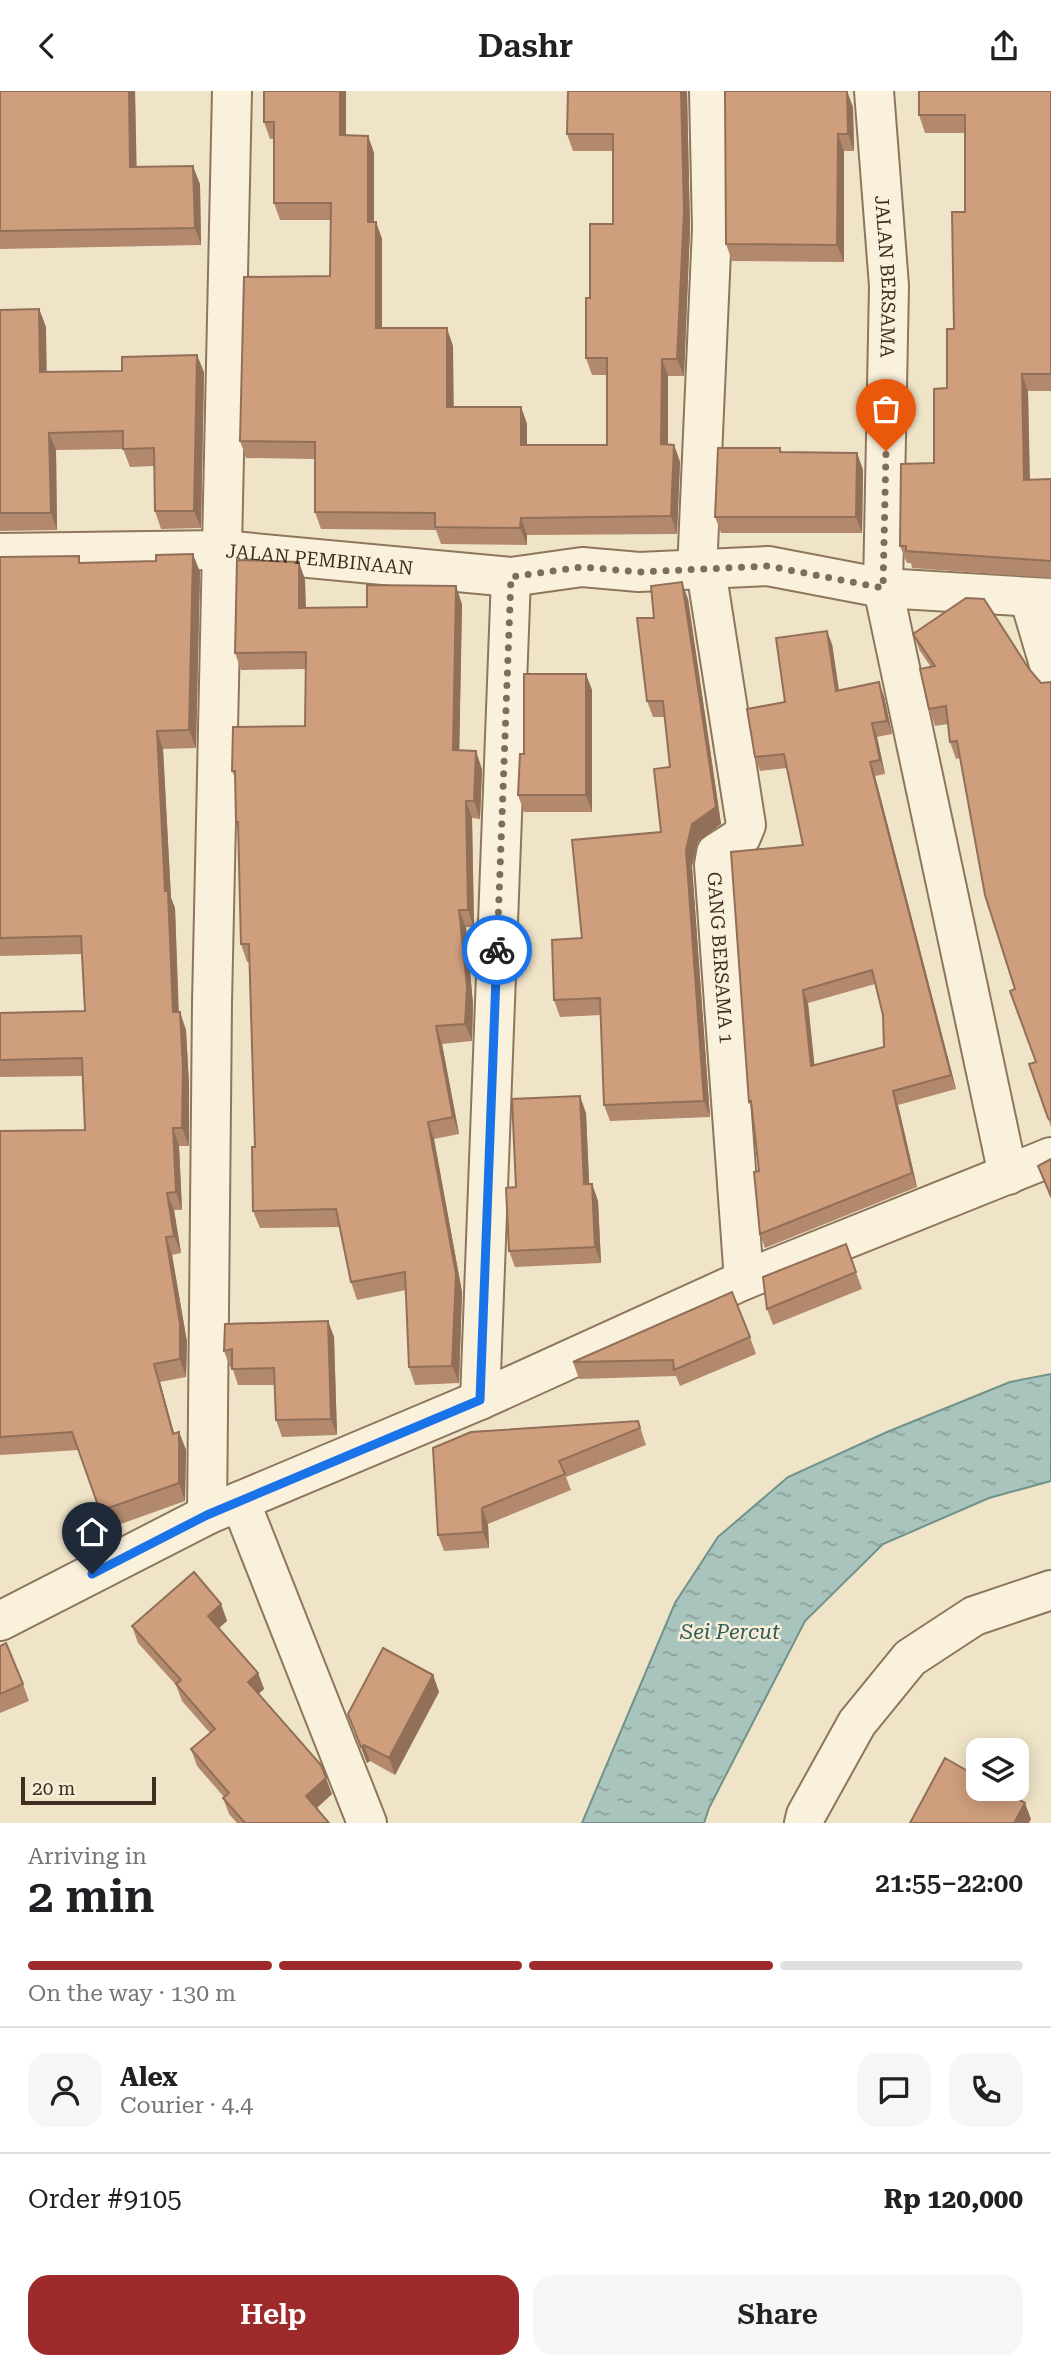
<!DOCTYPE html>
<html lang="en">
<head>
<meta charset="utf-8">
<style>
	:root { --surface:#fff; --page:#f6f6f6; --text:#202124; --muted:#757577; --line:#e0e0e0; --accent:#9e2a2b }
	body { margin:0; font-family:"Roboto Serif",serif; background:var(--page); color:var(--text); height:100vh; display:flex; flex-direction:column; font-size:26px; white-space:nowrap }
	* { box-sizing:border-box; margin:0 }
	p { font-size:23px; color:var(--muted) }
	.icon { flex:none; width:38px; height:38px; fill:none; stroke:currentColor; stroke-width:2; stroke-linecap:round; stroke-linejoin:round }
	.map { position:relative; height:1732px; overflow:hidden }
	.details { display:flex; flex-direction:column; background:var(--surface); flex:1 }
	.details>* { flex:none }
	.buttons { position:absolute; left:966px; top:1647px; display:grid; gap:14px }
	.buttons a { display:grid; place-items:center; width:63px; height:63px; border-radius:14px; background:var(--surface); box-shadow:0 4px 18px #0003; font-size:35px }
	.scale { position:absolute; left:21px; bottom:18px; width:135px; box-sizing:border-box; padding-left:7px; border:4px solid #3d2e20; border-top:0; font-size:19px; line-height:24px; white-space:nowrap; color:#3d2e20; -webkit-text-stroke:5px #f7eed8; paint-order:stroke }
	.pin { position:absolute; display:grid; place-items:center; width:60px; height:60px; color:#fff; margin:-72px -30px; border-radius:50% 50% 50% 0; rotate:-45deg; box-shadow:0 0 7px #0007 }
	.pin .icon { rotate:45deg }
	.courier { position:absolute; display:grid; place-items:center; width:70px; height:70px; margin:-35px; border:5px solid #1a73e8; border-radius:50%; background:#fff; color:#222; box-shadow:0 2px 9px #0007 }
	.head em { font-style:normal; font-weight:600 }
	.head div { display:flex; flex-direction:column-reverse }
	.head { display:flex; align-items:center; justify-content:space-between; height:119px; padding:0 28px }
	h1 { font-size:46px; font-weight:600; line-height:52px }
	.bar { display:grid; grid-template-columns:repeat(4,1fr); gap:10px 7px; align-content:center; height:84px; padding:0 28px }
	.bar i { height:9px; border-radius:5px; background:var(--line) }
	.bar .current { background:var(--accent) }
	.bar p { grid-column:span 4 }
	.line { display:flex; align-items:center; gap:18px; padding:0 28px; border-top:2px solid var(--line) }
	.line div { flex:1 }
	.round { display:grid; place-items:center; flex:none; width:74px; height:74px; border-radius:21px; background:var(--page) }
	.cta { display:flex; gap:14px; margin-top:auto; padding:14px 28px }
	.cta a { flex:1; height:80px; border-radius:21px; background:var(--accent); color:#fff; font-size:28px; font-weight:600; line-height:80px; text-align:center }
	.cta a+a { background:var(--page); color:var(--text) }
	header { display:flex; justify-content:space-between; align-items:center; height:91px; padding:0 28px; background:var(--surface); font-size:32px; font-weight:600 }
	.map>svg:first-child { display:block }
	.water { fill:url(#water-ripples); stroke:#6f938a; stroke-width:2 }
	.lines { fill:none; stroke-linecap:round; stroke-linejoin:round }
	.minor-casing { stroke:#8d765c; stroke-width:42 }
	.minor { stroke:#faf1dc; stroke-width:38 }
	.wall { fill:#b2896c; fill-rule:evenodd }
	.shaded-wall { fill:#916f58 }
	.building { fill:#cf9f7d; stroke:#916f58; stroke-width:2; fill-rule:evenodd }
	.done { stroke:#7c6e5b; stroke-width:7; stroke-dasharray:0 12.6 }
	.route { stroke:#1a73e8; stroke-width:9 }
	.labels { text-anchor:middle; stroke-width:5; stroke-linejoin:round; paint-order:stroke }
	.street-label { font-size:19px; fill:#3d2e20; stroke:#f7eed8 }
	.water-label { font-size:21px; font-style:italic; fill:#2f5d5a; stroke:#f7eed8 }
</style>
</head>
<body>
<header><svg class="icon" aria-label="back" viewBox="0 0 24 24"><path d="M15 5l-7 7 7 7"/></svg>Dashr<svg class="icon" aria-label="share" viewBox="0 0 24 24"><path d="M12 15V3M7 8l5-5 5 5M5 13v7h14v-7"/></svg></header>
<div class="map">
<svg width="1051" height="1732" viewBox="0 0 1051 1732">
	<defs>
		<pattern id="water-ripples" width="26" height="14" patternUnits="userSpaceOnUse" patternTransform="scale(1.75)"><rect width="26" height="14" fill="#a9c4bc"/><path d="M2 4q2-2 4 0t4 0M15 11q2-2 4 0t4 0" fill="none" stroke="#8ba098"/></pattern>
	</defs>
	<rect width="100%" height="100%" fill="#f0e4c8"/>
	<!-- water -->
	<path class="water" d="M1051,1283v107l-62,17 -106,46 -78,77 -96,187 -5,15h-122l93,-220 43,-66 70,-60 99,-45 123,-50z"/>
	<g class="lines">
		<defs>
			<g id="minor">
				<path id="s1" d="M874,0l15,195 -6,302 125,587"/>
				<path id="s2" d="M0,462l222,-3 289,27 71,-10 57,5 129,-6 115,22 168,10"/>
				<path id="s3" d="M706,479l40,255 -5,12 -25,16 -2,12 30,415"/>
				<path d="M697,480l15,-342 -3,-138"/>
				<path d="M1029,506l22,74"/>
				<path d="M480,1309l31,-823"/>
				<path d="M240,1410l127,322"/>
				<path d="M207,1424l5,-512 20,-912"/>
				<path d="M0,1530l207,-106 273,-115 264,-120 307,-123"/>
				<path d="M804,1732l2,-8 51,-92 53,-65 64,-42 77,-26"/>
			</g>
		</defs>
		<!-- minor casing -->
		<use href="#minor" class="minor-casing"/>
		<!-- minor -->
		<use href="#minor" class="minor"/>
	</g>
	<!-- wall -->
	<path class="wall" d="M0,0h135l1,76 64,17 1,61 -201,4z
		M264,0h82v44l22,1 6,17v69h2l6,17v89l71,18v61h68l6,17v21h80v-70h-15l-6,-17 4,-60 23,-74v-73h-40l-6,-17 120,-43 3,138 -6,147h-16v68l6,1 6,17 -3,72 -150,1v10l-86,-1 -5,-14 -115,-1 -6,-17v-53l-69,-1 -6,-17 90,-165 1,-56h-51l-6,-17v-64h-4l-6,-17z
		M1051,0v300h-23l2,89 21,-1v99l-139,-10 -1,-5h-4l-7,-17 34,-83 13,-75 18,-176v-79h-40l-6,-18z
		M853,16l1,44h-10v111l-112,-1 -6,-17z
		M39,218l7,18v45h158l-3,156 -40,1 -6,-18 -1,-45 -24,1 -7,-18 -67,1 1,80 -57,1v-221z
		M780,357l2,4 75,1 6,17 -1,63h-141l-6,-16z
		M0,466l200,15 -4,176 -33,1 8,149 4,10 4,104 7,18 3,55v61h-10l3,64h-8l7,43 -9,2 15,87 -1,35 -26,5 14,52 5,-2 7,18 -1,51 -78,28 -29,-79 -78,5v-324l85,-1 -3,-54 -82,1v-64l85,-2 -3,-57 -82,2z
		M299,471l6,18 1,28 61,-1 95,-3 -3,147 23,18 -2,50 -8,-1 2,109h-8l7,77 -1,37 -30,3 17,90 -25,5 28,153 -3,91 -44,2 -6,-18 -3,-77 -49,10 -6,-18 -11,-55 -80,1 -7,-17 2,-64 -6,-185h-2l-6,-18 -2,-114 -3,-8 -1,-44 -3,-7 73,-45 1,-57 -65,1 -6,-17z
		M688,508l33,225 -23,17 -6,25 18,251 -100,4 -6,-16 -3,-90 -41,2 -6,-17 28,-62 79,-106 9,-65 -5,-50h-12l-6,-16 7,-83z
		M913,543l116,35 12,14 10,-1v445l-22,-63 7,-2 -21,-73 -55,-231 -4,1 -6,-17 -2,-18 -13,2 -6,-17 2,-42 -11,-16z
		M832,553l7,46 45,6 8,38 -15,3 8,37 -10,2 81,313 -58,16 19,82 -152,61 -5,-14 -1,-63 -7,-62 -3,-7 54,-257 -16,-77 -27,3 -5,-14 30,-55zM875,893l8,31 1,32 -70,18 -6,-62z
		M592,599v122h-68l-6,-17 6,-41z
		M586,1022l3,71h3l6,17 3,62 -86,4 -6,-16 7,-64z
		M1051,1068v40l-13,-33z
		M846,1153l16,45 -89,36 -6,-16z
		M328,1230l6,16 3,98 -55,2 -6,-17 -2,-35h-36l-6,-18h-2l-6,-16z
		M750,1246l6,17 -76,32 -4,-10 -97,3 -6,-17z
		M638,1330l8,24 -80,32 5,13 -83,34 1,24 -45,3 -6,-16 -5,-87z
		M221,1513l6,17 -8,7 39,45 6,16 -6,5 74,100 -15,14 12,15h-92l-8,-9 -6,-16 1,-1 -27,-31 -6,-17 19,-16 -28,-32 -6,-16 -38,-42 -6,-17z
		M0,1555l23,38 6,17 -29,12z
		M433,1584l6,17 -44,83 -25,-14 -3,2 -19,-49z"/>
	<!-- shaded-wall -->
	<path class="shaded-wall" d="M129,0h6l2,94 -7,-18z
		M340,0h6v62l-6,-18z
		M681,0h6l3,138 -6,147 -7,-17z
		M847,0l6,16 1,44 -6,-17z
		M838,43l6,17v111l-7,-17z
		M368,45l6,17v86l-6,-17z
		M193,75l7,18 1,61 -6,-17z
		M376,131l6,17v106l-6,-17z
		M39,218l7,18 1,63 -7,-18z
		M447,237l6,18 1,78 -7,-17z
		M197,264l7,17 -3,156 -7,-17z
		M662,268l6,17v86l-7,-18z
		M1022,283l6,17 2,106 -6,-17z
		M521,316l6,17v38l-6,-17z
		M49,342l7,17 1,80 -6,-17z
		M674,354l6,17 -3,72 -6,-18z
		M857,362l6,17 -1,63 -6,-16z
		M521,427l6,17v10l-7,-17z
		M193,463l7,18 -4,176 -7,-18z
		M299,471l6,18 1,45 -7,-17z
		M682,491l6,17 33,225 -23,17 -6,25 18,251 -6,-16 -18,-251z
		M456,495l6,18 -3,164 -6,-18z
		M827,540l5,13 9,61 -5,-14z
		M586,583l6,16v122l-6,-17z
		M879,591l5,14 8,38 -5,-13z
		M872,632l5,14 8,37 -5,-14z
		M157,640l6,18 8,149 4,10 4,122 -6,-18 -8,-121z
		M476,660l6,18 -2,50 -6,-18z
		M870,671l5,14 81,313 -5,-14z
		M466,710l6,17 2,109 -6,-17z
		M459,819l7,17 7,77 -1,37 -7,-17z
		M803,899l5,13 8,76 -5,-13z
		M180,921l6,18 3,55v61l-7,-18z
		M436,935l6,18 17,90 -6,-17z
		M893,1000l5,14 19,82 -5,-14z
		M580,1005l6,17 4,88 -6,-17z
		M428,1031l6,17 28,153 -3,91 -7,-17z
		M173,1037l6,18 3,64 -6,-18z
		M592,1093l6,17 3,62 -6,-16z
		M167,1102l7,17 7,43 -7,-17z
		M166,1146l6,18 15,87 -1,35 -6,-18z
		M328,1230l6,16 3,98 -6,-16z
		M154,1273l6,18 19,69v-19l7,18 -1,51 -6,-18 -6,-49z
		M482,1417l6,16 1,24 -6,-16z
		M221,1513l6,17 -13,11 -6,-16z
		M258,1582l6,16 -10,9 -6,-16z
		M433,1584l6,17 -44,83 -6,-17z
		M364,1654l6,16 -3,2 -6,-16z
		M326,1687l6,16 -20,18 -6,-16z
		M1025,1712l6,16 -2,4h-15z"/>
	<!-- building -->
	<path class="building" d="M0,0h129l1,76 63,-1 2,62 -195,3z
		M264,0h76v44l28,1v86h8v106h71v79h74v38h86v-87h-21v-60h4v-74h23v-90h-46l1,-43h113l3,121 -7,147h-15l-1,85 13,1 -3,71 -150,2 -1,10 -85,-1v-14l-120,-1v-70l-75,-1 4,-164 86,-1 1,-73h-57v-81h-10z
		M725,0h122l1,43h-10l-1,111 -111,-1z
		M919,0h132v283h-29l2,106 27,-1v82l-145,-10v-5h-6l1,-82 33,-1v-74l13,-1v-59h7l-2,-117h13v-97h-46z
		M39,218l1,63 82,-1v-14l75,-2 -3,156h-39l-1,-63 -31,1v-18l-74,2 2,80h-51v-203z
		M718,357h62v4l77,1 -1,64h-141z
		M193,463l-4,176 -32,1 8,160h3l5,121h7l3,55 -1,61h-9l3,64 -9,1 7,43 -8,1 14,87v35l-26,5 19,70 6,-2v51l-79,28 -28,-79 -72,5v-306l85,-1 -3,-72 -82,2v-47l85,-2 -4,-75 -81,2v-381l79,-1v7l77,-2v-6z
		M237,469l62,2v46l68,-1v-22l89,1 -3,164 23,1 -2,50h-8l2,109h-9l8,76 -2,38 -29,2 17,91 -25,5 28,152 -4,92 -43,1 -4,-95 -54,10 -15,-73 -83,2 -1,-64h3l-6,-203h-8l-3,-122h-2l-1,-51h-3l1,-44 72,-1 1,-74 -71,1z
		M682,491l34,225 -24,17 -6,26 18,251 -100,4 -4,-107 -46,2 -2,-60 30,-2 -10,-98 89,-8 -7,-63 16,-2 -7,-66h-16l-10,-83h17l-3,-32z
		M966,507l18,1 45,70 12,14 10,-1v438l-3,-2 -19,-54 7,-2 -26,-71 5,-2 -30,-94 -28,-154 -7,1 -4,-36 -17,3 -9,-40 15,-3 -22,-32z
		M827,540l9,60 43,-9 8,39 -15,2 8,37 -10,2 81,313 -58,16 19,82 -152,61 -6,-62 5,-1 -8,-70 -2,1 -18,-250 72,-7 -19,-91 -29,3 -8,-48 38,-7 -9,-64zM872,879l11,45 1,32 -73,19 -8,-76z
		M524,583h62v121h-68l2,-41h4z
		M580,1005l4,88h8l3,63 -86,4 -3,-63 10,-1 -4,-88z
		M1051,1068v37l-13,-30z
		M846,1153l10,28 -89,37 -4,-32z
		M732,1201l18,45 -76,33 -1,-10 -100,2z
		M328,1230l3,98 -55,1 -2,-52 -42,1v-20l-8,2 1,-27z
		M638,1330l2,7 -81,33 6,13 -83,34 1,24 -45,3 -5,-87 38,-16z
		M194,1481l27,32 -13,12 50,57 -10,9 73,83 5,13 -20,18 23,27h-84l-22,-25 6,-5 -38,-44 24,-20 -39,-45 5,-4 -49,-54z
		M6,1552l17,41 -23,10v-48z
		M383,1557l50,27 -44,83 -25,-13 -3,2 -13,-33z
		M945,1667l33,19v12h22l25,14 -11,20h-104z"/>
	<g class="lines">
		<!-- done -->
		<path class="done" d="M497,859l14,-373 71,-10 57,5 129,-6 115,22 3,-137"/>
		<!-- route -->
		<path class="route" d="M92,1483l115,-59 273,-115 17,-450"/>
	</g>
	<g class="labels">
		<!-- street labels -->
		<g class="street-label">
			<text dy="7" stroke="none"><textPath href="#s1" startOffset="186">JALAN BERSAMA</textPath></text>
			<text dy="7" stroke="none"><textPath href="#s2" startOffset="320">JALAN PEMBINAAN</textPath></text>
			<text dy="7" stroke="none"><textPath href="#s3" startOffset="406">GANG BERSAMA 1</textPath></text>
		</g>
		<!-- water labels -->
		<g class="water-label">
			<text x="730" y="1548">Sei Percut</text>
		</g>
	</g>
</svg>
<div class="buttons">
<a><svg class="icon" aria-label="layers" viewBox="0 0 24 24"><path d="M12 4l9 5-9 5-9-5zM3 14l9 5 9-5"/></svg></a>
</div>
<div class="scale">20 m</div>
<div class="pin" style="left:886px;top:360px;background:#ea580c"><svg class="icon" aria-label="bag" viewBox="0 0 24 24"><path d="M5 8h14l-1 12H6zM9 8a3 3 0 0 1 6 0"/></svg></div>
<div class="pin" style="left:92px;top:1483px;background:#1f2937"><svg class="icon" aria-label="home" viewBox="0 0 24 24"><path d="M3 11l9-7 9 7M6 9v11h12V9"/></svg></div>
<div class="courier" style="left:497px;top:859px"><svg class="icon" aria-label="bike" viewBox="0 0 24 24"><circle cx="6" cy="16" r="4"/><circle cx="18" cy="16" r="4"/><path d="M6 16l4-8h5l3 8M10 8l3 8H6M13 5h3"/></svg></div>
</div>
<section class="details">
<div class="head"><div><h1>2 min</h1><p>Arriving in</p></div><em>21:55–22:00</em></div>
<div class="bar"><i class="current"></i><i class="current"></i><i class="current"></i><i></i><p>On the way · 130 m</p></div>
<div class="line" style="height:126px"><a class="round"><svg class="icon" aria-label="person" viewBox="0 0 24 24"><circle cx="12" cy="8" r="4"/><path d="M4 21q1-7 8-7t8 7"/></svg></a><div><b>Alex</b><p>Courier · 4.4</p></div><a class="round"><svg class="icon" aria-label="chat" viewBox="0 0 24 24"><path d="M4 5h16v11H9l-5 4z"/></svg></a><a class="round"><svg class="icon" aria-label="phone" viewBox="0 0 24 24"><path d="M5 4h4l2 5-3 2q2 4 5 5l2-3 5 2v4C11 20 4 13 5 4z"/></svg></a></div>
<div class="line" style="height:91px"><div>Order #9105</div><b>Rp 120,000</b></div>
<div class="cta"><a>Help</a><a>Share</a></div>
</section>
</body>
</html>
